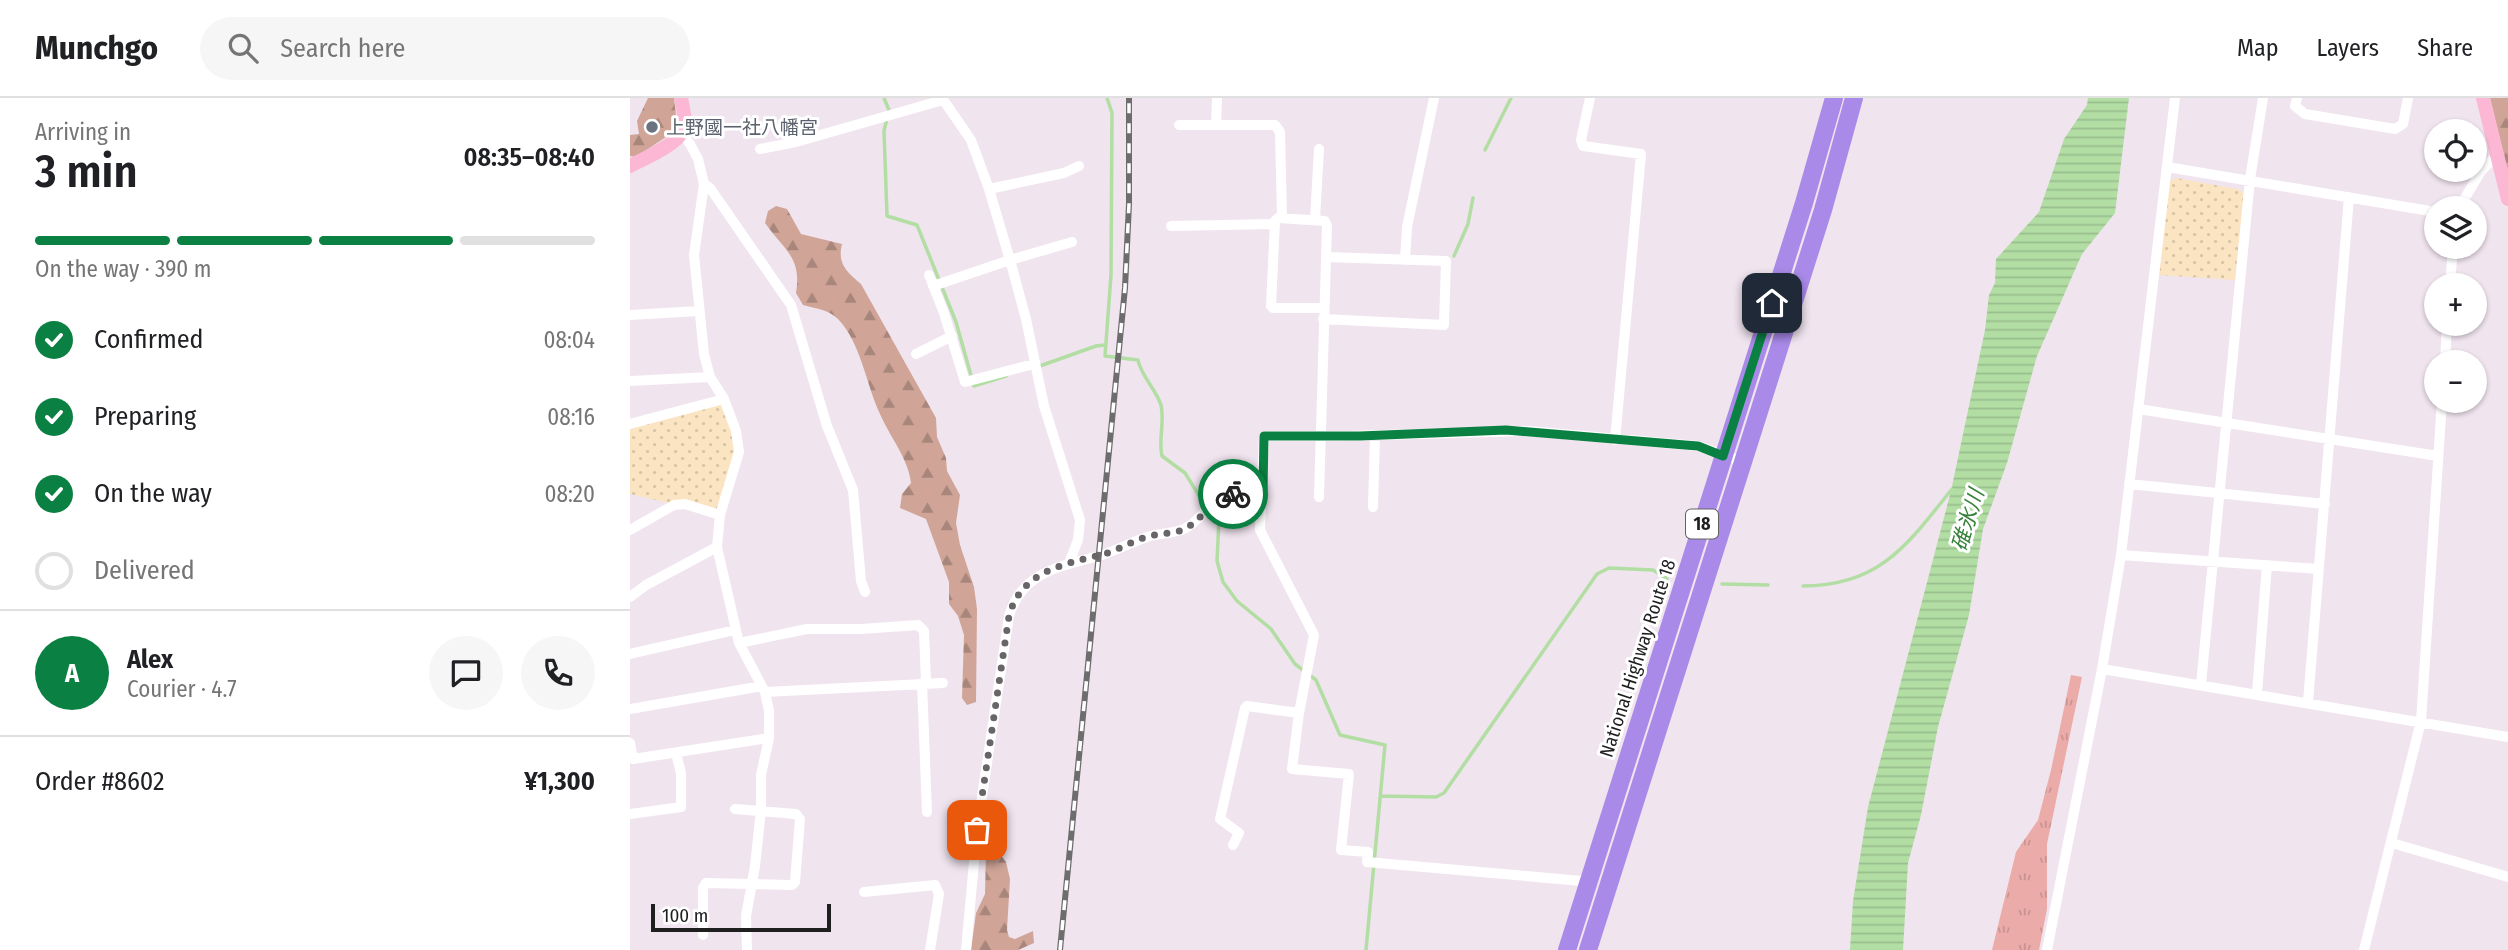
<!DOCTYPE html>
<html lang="en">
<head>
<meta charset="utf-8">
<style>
	:root { --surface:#fff; --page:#f6f6f6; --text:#202124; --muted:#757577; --line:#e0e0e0; --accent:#0b8043 }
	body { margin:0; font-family:"Fira Sans Condensed","Noto Sans JP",sans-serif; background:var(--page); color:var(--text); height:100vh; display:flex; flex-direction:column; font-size:26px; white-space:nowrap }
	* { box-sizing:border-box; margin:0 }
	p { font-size:23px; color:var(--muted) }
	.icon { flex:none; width:38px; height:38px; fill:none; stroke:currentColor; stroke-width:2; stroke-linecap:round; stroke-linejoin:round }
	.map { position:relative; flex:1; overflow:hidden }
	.side { display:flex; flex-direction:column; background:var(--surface); width:630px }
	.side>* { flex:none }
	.tools { position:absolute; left:1794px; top:21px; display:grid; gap:14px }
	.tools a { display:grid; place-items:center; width:63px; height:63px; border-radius:50%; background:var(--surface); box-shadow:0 2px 5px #0004; font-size:35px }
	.scale { position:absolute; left:21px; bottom:18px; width:180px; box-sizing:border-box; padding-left:7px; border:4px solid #1f1f1f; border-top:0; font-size:19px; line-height:24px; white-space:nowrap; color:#1f1f1f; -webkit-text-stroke:5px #fff; paint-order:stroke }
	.pin { position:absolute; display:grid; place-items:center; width:60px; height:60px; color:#fff; margin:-30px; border-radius:14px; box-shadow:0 4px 10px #0006 }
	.courier { position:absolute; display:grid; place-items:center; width:70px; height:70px; margin:-35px; border:5px solid #0b8043; border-radius:50%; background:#fff; color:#222; box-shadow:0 2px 9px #0007 }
	.overview em { font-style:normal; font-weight:600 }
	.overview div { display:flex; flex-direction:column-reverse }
	.overview { display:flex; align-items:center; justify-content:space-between; height:119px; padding:0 35px }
	h1 { font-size:46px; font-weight:600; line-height:52px }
	.bar { display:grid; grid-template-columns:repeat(4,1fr); gap:10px 7px; align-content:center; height:84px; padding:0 35px }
	.bar i { height:9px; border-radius:5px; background:var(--line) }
	.bar .active { background:var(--accent) }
	.bar p { grid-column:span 4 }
	.line { display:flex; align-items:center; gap:18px; padding:0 35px; border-top:2px solid var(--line) }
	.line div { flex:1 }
	.round { display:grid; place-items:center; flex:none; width:74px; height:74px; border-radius:37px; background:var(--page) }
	ol { padding:0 35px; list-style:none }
	li { display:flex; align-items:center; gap:21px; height:77px }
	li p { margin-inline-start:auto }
	li .icon { padding:7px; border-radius:50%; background:var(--accent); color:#fff; stroke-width:4 }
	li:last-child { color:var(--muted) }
	li i { width:38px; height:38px; border:4px solid var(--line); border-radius:50% }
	header { display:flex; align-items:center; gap:42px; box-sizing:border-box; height:98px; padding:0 35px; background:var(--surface); border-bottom:2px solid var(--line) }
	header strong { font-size:33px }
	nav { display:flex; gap:38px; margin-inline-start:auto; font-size:24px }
	.search { width:490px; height:63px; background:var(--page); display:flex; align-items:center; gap:18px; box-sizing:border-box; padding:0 24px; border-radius:38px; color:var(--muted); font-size:26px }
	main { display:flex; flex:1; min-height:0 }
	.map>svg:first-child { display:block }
	.grass { fill:url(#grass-tufts) }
	.forest { fill:url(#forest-firs) }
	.park { fill:url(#park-dots) }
	.water { fill:url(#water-rules) }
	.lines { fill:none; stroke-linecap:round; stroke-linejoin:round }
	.stream { stroke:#b2dea4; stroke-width:3.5 }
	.street { stroke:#fff; stroke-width:10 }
	.secondary { stroke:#fbb7d4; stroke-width:14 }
	.highway { stroke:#aa8ae9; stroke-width:18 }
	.rail-casing { stroke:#6d6d6d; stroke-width:6 }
	.rail { stroke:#fff; stroke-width:3.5; stroke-dasharray:10; stroke-linecap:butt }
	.done { stroke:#686467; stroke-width:7; stroke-dasharray:0 12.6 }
	.route { stroke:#0b8043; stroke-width:9 }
	.worship-dot { fill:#6b7280; stroke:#fff; stroke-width:2.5 }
	.labels { text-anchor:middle; stroke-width:6; stroke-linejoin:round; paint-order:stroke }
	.shield { fill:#fff; stroke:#626262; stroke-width:2 }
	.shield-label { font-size:18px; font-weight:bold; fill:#1f1f1f }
	.worship-label { font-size:19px; fill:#5b616d; stroke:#fff; text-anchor:start }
	.street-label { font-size:19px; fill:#1f1f1f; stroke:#fff }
	.water-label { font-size:21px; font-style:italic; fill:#38813a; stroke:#fff }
</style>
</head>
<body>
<header>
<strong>Munchgo</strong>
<div class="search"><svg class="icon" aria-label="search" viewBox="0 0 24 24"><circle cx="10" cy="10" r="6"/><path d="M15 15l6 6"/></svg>Search here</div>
<nav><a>Map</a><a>Layers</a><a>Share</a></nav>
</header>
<main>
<section class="side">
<div class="overview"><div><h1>3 min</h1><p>Arriving in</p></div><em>08:35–08:40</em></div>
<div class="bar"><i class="active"></i><i class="active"></i><i class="active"></i><i></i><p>On the way · 390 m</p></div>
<ol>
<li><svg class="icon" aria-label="check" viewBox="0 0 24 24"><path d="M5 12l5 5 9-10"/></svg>Confirmed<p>08:04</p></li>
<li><svg class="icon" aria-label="check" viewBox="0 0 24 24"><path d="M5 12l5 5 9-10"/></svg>Preparing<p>08:16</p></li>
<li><svg class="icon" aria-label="check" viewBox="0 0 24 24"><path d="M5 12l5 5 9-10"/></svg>On the way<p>08:20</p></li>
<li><i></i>Delivered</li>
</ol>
<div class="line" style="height:126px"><b class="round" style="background:var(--accent);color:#fff">A</b><div><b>Alex</b><p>Courier · 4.7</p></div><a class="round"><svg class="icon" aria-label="chat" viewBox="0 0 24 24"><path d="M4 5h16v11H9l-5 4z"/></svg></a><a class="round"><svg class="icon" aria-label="phone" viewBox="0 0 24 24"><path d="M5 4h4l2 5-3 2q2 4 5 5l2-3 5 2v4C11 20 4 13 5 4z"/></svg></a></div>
<div class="line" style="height:91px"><div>Order #8602</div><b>¥1,300</b></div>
</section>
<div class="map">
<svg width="1878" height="852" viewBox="0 0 1878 852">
	<defs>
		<pattern id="grass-tufts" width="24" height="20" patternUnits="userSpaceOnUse" patternTransform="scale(1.75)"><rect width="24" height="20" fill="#ebaba9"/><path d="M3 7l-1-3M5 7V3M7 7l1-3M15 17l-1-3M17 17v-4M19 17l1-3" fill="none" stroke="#c99391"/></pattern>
		<pattern id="forest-firs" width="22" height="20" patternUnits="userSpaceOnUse" patternTransform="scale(1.75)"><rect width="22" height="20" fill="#d0a598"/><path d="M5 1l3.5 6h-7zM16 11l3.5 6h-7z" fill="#a8867b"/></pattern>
		<pattern id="park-dots" width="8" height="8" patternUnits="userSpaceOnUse" patternTransform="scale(1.75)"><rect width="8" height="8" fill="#fbe4c1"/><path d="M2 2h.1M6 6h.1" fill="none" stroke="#d7c3a5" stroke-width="1.8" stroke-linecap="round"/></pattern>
		<pattern id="water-rules" width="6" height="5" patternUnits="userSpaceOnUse" patternTransform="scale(1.75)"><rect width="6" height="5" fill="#b2dea4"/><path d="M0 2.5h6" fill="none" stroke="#99be8d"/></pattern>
	</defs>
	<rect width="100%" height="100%" fill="#f0e4ee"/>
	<!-- grass -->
	<path class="grass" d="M1441,577l11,2 -35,167v65l-8,41h-47l24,-98 22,-32 13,-50z"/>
	<!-- forest -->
	<path class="forest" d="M18,0h26l3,26 -8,11 -33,22 -6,-1v-21l9,-1 -2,-13z
		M1860,0h18v76z
		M146,108l11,3 14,25 41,10c-5,20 5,28 19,40l75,134 1,19 9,21 1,13 13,24 -4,28 4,22 14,42 3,22 -1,93 -9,3 -5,-7 2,-63 -6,-19 -9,-12v-22l-23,-63 -26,-11 2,-14 9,-11c-3,-25 -21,-46 -31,-69 -14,-30 -19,-71 -42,-95 -10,-10 -22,-10 -35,-14l-7,-12c6,-36 -12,-43 -31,-70l3,-12z
		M357,711l9,40 10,13 4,17 -3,51 2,7 6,2 18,-8 1,12 -16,7h-47l5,-37 9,-19z"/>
	<!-- park -->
	<path class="park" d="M1546,80l61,11 7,4 -9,87 -76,-5 10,-93z
		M94,301l14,42 -18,74 -90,-21v-70z"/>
	<!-- water -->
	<path class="water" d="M1458,0h41l-14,115 -33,41 -45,102 -30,107 -24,66 -14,86 -31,112 -17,88 -13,48 -5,87h-53l3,-49 15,-94 83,-316 34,-161 4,-35 6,-12 1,-24 43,-47 25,-73 23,-34z"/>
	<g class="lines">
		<!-- stream -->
		<path class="stream" d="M254,0l5,12 -5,21 3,85 30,9 39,97 18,64 32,-10
			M477,0l5,15 -1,162 -6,81 33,4c3,16 18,29 23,45 4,17 -3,35 1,51l23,17 18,29 16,17 -2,42 6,21 14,19 34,28 24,35 21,16 24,55 45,10 -19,205
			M855,52l26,-52
			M824,158l14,-32 5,-26
			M407,269l59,-21 9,-1
			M1092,486l46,1
			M1173,488c77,0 105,-42 149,-97
			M751,698l55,1 8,-4 153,-219 12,-6 44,2 14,9"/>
		<!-- street -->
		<path class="street" d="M312,0l29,42 18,49 21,71 16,59 18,87 36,114 -2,20 -9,23
			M960,0l-9,42 2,6 58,8 -26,286
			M1667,0l-2,8 10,8 90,15 8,-5 5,-26
			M549,27h96l5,7 2,86
			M586,27l1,-27
			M52,36l8,10 8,15 6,25 -10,71 10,99 6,23 14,22 12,32 3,21 -19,63 -3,32 22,96 26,49 4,19v27l-8,37v35l-6,56 -9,50 1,34
			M130,51l36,-7 147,-42
			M1537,69l269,45
			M74,86l6,4 81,117 36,121 26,64 8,91 4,11
			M359,91l75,-16 15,-7
			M1829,110l22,-37 15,-15
			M685,121l4,-70
			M541,128l103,-2
			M775,162l2,-33 27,-129
			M299,177l15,38 21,69 69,-18
			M1820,187l3,-38
			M303,188l77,-26 62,-18
			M0,217l69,-4
			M693,221l121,6 2,-64 -120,-4
			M286,256l36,-18
			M1815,264l2,-38
			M0,283l80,-4
			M1508,311l300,47
			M0,326l94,-25
			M1499,386l196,20
			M689,399l8,-271 -2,-5 -47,-3 -3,3 -4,85 2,2h51
			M743,409l2,-71
			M0,432l44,-25 11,-1 35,11
			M1491,457l198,14
			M0,499l16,-12 71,-38
			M109,545l68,-14h54l57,-4 6,6 2,51
			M0,556l105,-24
			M1472,571l406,68
			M292,585l5,129
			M1571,586l49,-505 13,-81
			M135,594l178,-9
			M1627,595l10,-128
			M1678,604l41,-505
			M0,611l132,-23
			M0,645l3,16 136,-21
			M0,716l51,-7v-34l-5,-20
			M1762,745l116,34
			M603,747l6,-12 -19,-14 25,-111 2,-2 52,7
			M963,784l-226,-20 1,-10 -27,-2 8,-76 -57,-5 7,-56 15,-78 -54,-105 4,-94h81l184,-5 169,15 45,16
			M234,794l71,-7 4,9 -9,56
			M73,837v-47l3,-5 86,2 3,-3 5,-63 -4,-5 -61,-5
			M336,852l11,-120 32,-214c13,-45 53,-50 93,-61 15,-5 30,-13 45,-18 12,-4 25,-3 37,-8 13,-6 18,-16 28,-25 12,-13 35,-12 51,-14
			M1417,852l55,-281 19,-114 54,-457
			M1734,852l57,-229 21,-320"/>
		<!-- secondary -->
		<path class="secondary" d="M1853,0l25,101
			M0,68c13,-7 46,-21 52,-34 5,-10 1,-24 -1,-34"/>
		<!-- highway -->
		<path class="highway" d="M937,852l237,-747 30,-105
			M958,852l235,-740 31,-112"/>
		<defs>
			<path id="rail" d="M430,852l65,-662 4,-84v-106"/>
		</defs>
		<!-- rail casing -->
		<use href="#rail" class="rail-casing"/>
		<!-- rail -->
		<use href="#rail" class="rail"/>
	</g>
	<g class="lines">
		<!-- done -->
		<path class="done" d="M347,732l32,-214c12,-44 52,-51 91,-61 18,-4 33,-15 50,-19 11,-3 22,-2 32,-6 21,-9 28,-31 51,-36"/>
		<!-- route -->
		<path class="route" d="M603,396l30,-4 1,-54h96l146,-6 179,15 13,1 25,10 49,-153"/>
	</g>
	<!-- markers -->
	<circle class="worship-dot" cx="22" cy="29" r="7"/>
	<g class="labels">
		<!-- shield labels -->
		<rect class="shield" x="1056" y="411.5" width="32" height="29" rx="5"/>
		<g class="shield-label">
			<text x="1072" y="432">18</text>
		</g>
		<!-- worship labels -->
		<g class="worship-label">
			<text x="36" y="36">上野國一社八幡宮</text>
		</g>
		<!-- street labels -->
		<g class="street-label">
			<text transform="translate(1007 560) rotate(-72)" y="7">National Highway Route 18</text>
		</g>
		<!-- water labels -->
		<g class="water-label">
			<text transform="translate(1338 422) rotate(-73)" y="7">碓氷川</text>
		</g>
	</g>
</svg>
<div class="tools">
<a><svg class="icon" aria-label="locate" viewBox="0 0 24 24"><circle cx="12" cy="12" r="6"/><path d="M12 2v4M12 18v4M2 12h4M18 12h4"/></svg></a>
<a><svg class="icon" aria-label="layers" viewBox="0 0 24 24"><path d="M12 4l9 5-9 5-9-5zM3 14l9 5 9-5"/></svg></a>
<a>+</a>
<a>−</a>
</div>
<div class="scale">100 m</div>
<div class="pin" style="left:347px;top:732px;background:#ea580c"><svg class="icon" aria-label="bag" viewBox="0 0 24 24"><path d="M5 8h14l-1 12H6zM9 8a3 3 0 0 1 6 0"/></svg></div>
<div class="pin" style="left:1142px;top:205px;background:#1f2937"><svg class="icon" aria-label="home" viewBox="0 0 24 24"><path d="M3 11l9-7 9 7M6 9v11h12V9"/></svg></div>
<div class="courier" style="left:603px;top:396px"><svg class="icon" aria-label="bike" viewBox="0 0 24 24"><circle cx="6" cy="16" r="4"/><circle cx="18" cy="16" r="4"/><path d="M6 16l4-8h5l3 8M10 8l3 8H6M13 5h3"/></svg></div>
</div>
</main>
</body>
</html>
